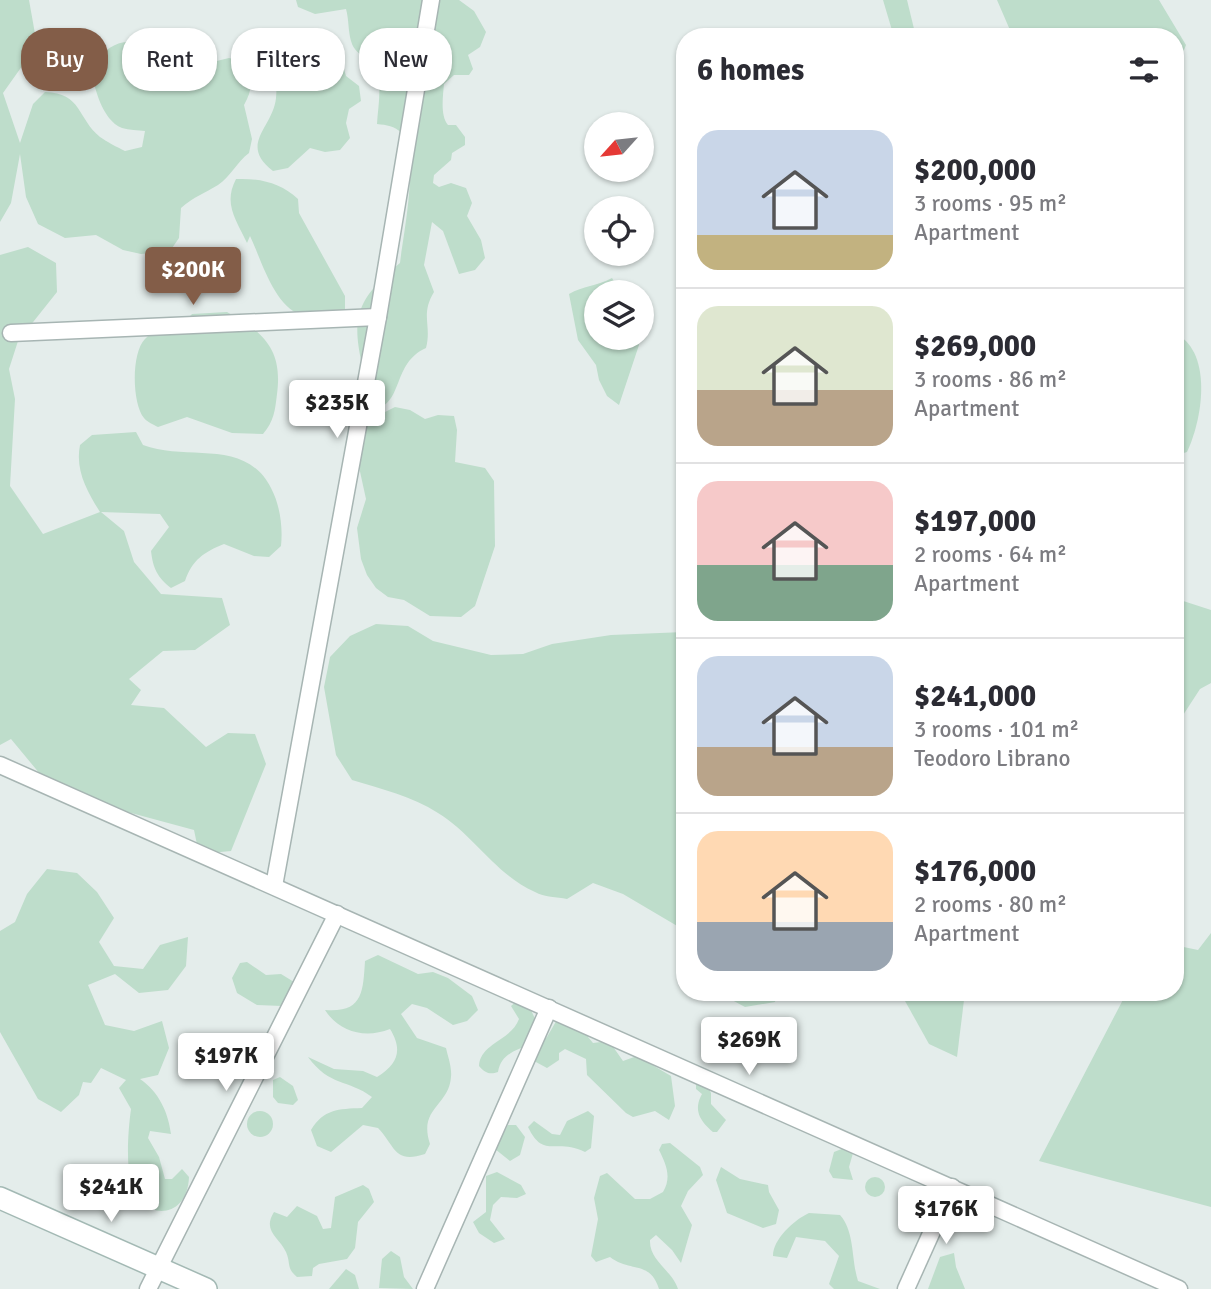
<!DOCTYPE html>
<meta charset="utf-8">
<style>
body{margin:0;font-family:Signika,sans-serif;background:#f7f7f7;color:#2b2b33;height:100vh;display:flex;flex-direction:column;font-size:26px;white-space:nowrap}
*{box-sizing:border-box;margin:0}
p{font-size:23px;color:#7c7c81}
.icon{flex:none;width:38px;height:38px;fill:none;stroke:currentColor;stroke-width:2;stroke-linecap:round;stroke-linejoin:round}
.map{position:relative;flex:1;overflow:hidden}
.side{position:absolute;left:676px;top:28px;width:508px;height:973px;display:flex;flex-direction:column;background:#fff;border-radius:28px;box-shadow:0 2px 5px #0004}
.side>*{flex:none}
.banner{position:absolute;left:21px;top:28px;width:550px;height:63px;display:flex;gap:14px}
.needle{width:46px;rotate:243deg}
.buttons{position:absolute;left:584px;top:112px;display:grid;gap:14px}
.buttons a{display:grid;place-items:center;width:70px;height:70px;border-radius:50%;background:#fff;box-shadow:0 2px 5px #0004;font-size:35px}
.price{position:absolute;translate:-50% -60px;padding:0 16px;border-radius:7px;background:#fff;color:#222;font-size:23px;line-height:46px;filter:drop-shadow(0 2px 4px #0008)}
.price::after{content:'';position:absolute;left:50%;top:42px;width:21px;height:16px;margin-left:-10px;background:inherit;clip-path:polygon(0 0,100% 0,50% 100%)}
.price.active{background:#835d48;color:#fff}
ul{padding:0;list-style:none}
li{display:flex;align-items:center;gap:21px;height:175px;padding:0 21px}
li+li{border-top:2px solid #e1e1e2}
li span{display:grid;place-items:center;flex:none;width:196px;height:140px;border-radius:21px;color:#555}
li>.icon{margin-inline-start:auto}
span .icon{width:84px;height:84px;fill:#fffc;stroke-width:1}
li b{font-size:30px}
h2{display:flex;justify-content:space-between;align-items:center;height:84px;padding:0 21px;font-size:30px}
.chip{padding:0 24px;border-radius:28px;background:#fff;box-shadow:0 2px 5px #0004;font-size:24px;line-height:63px}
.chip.active{background:#835d48;color:#fff}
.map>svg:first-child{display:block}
</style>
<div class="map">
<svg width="1211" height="1289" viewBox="0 0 1211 1289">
<rect width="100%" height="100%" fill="#e4edeb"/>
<g fill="#beddcb">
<path d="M 0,0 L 29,0 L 37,45 L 3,93 L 20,143 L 33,104 L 45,92 C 82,93 77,118 100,137 C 107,142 117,147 125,151 L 142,147 L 145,131 C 138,130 129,130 122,128 C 102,120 94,87 91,68 C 122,22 150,47 184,69 L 229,58 L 245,62 C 253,79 253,89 244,105 L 252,139 L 249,153 C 237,162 231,176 218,185 C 205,193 193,197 181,208 L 179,238 L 170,251 L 141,254 L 123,250 L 96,235 L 65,238 L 38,224 L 26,197 L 20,154 L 11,203 L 0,222 Z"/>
<path d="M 296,0 L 459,0 L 474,11 L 486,32 L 480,47 L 468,55 L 473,69 L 469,75 L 454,75 L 444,84 C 443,96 440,116 448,125 L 456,125 L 465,137 L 465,145 L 452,153 L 451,160 L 434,175 L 433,183 L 439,187 L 451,183 L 466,188 L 472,203 L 467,216 L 481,240 L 485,258 L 475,270 L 459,274 L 443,231 L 432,222 L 424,265 L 434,292 C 420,315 432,325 426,348 C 392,363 404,403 375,409 L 369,403 C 358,333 339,312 400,263 C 403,236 420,154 402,133 C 394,126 387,125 377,124 C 378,104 385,75 369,61 C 361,54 354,52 351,41 C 348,31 349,20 346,9 L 315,14 L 298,7 Z"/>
<path d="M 883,0 L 907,0 L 916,37 L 894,37 Z"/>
<path d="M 997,0 L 1159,0 L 1186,45 L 1174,75 L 1174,37 L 1013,37 Z"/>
<path d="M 286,29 L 302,32 L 341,59 L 346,76 L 359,86 L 361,101 L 349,109 L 346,123 L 350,138 L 340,150 L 325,152 L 310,148 L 288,168 L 273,171 C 238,144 273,128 276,98 C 278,77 273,57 273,36 Z"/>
<path d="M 236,179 C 260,178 281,183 298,199 L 299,213 L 345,296 L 345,309 C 331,313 315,319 301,315 C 274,306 261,259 250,236 L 247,243 C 236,219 223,204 236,179 Z"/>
<path d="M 28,247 L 56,263 L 57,292 L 18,341 L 9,369 L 15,399 L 10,486 L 43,534 L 100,512 C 87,491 75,470 80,445 L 92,435 L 136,432 L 143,445 C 187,462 245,437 271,488 C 280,505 283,527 281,546 L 269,557 L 254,556 L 224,544 C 204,552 192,560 185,581 L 171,588 C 157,577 153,568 151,551 L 169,527 L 160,514 L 101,512 L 124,531 L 134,562 L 161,594 L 222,598 L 230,625 L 195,650 L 163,651 L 129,679 L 141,690 L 131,705 L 164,708 L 206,747 L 228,733 L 255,734 L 266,764 L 231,851 L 199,854 L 194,830 L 109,807 L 45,780 L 11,739 L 0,745 L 0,255 Z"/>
<path d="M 612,278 L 620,292 L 597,292 L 597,338 L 638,338 L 639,345 L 619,405 L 607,396 L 599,380 L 596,365 L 578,340 L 569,294 C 583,286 597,286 612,278 Z"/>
<path d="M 227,312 C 263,332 283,349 277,394 C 275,411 274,421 263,434 L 232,433 L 187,417 L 158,427 C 154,425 147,422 144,418 C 132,403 131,353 145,339 C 159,324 177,331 192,314 Z"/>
<path d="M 1174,333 C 1211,349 1205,413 1187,452 L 1174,456 Z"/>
<path d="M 395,407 L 410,410 L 425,419 L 438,415 L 454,416 L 457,430 L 455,462 L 485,468 L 494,481 L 495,546 L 475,606 L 461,617 L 430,616 L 404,600 L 388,597 L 376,588 L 367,575 L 361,559 L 357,528 L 366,499 L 359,467 L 365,422 Z"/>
<path d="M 1174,598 L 1211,610 L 1211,683 L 1200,689 L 1174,729 Z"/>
<path d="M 376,624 L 408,626 L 433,641 L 491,655 L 523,654 L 552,644 L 611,635 L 684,632 L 684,930 L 623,894 L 593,883 L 567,899 C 557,897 544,897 535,892 C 496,875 474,835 438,813 C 412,796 381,789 352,780 L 336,755 L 324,687 L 330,657 L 350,636 Z"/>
<path d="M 47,869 L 77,873 L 97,892 L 114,918 L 99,942 L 114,966 L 143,969 L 160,945 L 188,937 L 186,966 L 168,990 L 139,993 L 115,974 L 88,985 L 105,1025 L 134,1031 L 162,1021 L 169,1048 L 158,1075 L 140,1079 C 159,1092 168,1112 171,1134 L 150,1131 L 148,1138 L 159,1157 L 165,1179 L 172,1179 L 182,1169 L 189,1177 C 187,1224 138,1218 131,1184 C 126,1162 128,1131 131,1109 L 119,1088 L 126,1080 L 101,1068 L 91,1083 L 83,1082 L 79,1095 L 61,1112 L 38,1099 L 0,1032 L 0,931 L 15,922 L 27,894 Z"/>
<path d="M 1211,933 L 1211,1207 L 1039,1161 L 1127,992 L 1174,992 L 1174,945 L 1198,950 Z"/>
<path d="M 378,955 L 418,974 L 433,972 L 448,978 L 472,996 L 478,1010 L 467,1021 L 453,1025 L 427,1008 L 412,1004 L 401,1014 L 417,1038 L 446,1048 C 448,1057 452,1067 451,1077 C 449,1106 418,1108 430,1144 L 425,1154 C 394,1164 396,1147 378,1128 L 363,1125 L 331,1152 L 317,1146 L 311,1130 C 324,1109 338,1109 362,1108 L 372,1097 C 348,1079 330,1087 308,1057 L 334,1069 L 363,1071 L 377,1077 C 398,1064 403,1050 390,1029 C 365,1039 339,1032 325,1010 C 363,1013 363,992 365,961 Z"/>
<path d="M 247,962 L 266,975 L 281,974 L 294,982 L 282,1006 L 257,1005 L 237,993 L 232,978 L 240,963 Z"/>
<path d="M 717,992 L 777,992 L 775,1002 L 745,1007 Z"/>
<path d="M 900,992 L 965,992 L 957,1057 L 929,1044 Z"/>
<path d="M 517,1001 L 530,1008 L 537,1023 L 530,1044 C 515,1051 501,1054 498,1072 C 490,1075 485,1073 479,1066 C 480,1043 511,1041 519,1019 L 511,1006 Z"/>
<path d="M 558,1018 L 587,1029 L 588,1037 L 593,1043 L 609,1041 L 623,1061 L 637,1056 L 671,1076 L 675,1106 L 669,1120 L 655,1111 L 633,1117 L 626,1113 L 587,1075 L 586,1059 L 565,1049 L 559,1053 L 559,1060 L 547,1068 L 534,1061 L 534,1048 L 547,1037 Z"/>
<path d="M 280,1077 L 293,1086 L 298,1100 L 293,1105 L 278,1103 L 273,1097 L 273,1080 Z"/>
<path d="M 696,1081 L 706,1083 L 711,1093 L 711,1104 L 726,1120 L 717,1132 L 713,1132 C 700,1121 693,1110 702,1094 L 696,1089 Z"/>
<path d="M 588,1111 L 594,1116 L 591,1148 L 585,1152 C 555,1137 544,1160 528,1127 L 534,1121 L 552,1134 L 560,1135 L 567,1121 Z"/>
<circle cx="260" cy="1124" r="13"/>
<path d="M 508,1125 L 516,1125 L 525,1137 L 520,1155 L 510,1161 L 495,1149 Z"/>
<path d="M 670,1143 L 700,1167 L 703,1175 L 688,1191 L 681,1206 L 692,1225 L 681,1263 L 672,1250 L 656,1235 L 650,1240 C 649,1261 672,1270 678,1289 L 659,1289 C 650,1260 631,1273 610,1257 L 596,1262 L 591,1256 L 598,1219 L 594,1198 L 600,1176 L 607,1173 L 635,1199 L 650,1199 L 663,1192 C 672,1177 666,1164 659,1150 L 662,1144 Z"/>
<path d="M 844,1148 L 853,1153 L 849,1167 L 853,1180 L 833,1178 L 829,1171 L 834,1152 Z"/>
<path d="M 721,1167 L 740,1179 L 768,1185 L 769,1192 L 779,1210 L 776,1224 L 763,1228 L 727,1213 L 716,1180 Z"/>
<path d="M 497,1172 L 521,1185 L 526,1194 L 517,1198 L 501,1197 L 493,1205 L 490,1220 L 505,1239 L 494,1243 L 479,1233 L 473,1222 L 486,1212 L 486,1176 Z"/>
<circle cx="875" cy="1187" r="10"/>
<path d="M 363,1185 L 369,1189 L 374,1202 L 358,1222 L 355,1248 L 347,1259 L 319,1264 L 313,1268 L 312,1276 L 297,1277 C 286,1268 291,1263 286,1252 C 279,1237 262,1231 274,1212 L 287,1217 L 297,1206 L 317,1216 L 323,1229 L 331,1228 L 335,1197 Z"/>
<path d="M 809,1213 L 840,1215 C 855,1232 851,1259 858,1281 L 880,1289 L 834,1289 L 829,1284 L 839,1256 L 825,1241 L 796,1237 L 787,1258 L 773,1256 C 773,1239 794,1220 809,1213 Z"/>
<path d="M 391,1251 L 400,1257 L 404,1277 L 413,1289 L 379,1288 L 382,1259 Z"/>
<path d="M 954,1253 L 956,1267 L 965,1289 L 928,1289 L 940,1257 Z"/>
<path d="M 346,1269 L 355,1275 L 359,1289 L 329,1289 Z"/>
</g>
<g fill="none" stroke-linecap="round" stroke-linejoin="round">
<defs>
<g id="minor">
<path d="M 11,333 L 378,317"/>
<path d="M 0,765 L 1179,1289"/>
<path d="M 274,886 L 378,317 L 431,0"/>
<path d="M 148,1289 L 337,914"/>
<path d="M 425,1289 L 549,1008"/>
<path d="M 906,1289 L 952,1187"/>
</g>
<path id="secondary" d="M 0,1198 L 206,1289"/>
</defs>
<use href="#minor" stroke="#a7b5b3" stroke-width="19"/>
<use href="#secondary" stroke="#a3b9b4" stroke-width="24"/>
<use href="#minor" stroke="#fff" stroke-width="16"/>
<use href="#secondary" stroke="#fff" stroke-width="21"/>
</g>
</svg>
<div class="buttons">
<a><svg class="needle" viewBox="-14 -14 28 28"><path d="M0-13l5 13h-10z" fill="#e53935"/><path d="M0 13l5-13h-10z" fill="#7c7c81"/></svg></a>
<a><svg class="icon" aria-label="locate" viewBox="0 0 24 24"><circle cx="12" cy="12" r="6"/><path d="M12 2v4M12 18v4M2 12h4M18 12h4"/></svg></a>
<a><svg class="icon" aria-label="layers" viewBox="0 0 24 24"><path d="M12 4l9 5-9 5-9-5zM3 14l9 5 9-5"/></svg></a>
</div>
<b class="price active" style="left:193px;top:307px">$200K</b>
<b class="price" style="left:337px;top:440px">$235K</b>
<b class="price" style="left:749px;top:1077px">$269K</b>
<b class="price" style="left:226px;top:1093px">$197K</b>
<b class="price" style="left:111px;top:1224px">$241K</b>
<b class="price" style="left:946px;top:1246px">$176K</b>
<div class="banner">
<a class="chip active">Buy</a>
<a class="chip">Rent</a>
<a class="chip">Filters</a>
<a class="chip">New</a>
</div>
<section class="side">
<h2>6 homes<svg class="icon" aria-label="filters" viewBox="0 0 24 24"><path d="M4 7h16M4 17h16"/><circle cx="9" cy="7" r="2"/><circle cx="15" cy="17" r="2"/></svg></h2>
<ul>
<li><span style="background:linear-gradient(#c9d6e8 75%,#c2b280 0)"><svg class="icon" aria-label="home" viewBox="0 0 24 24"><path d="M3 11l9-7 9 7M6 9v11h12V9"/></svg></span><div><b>$200,000</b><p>3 rooms · 95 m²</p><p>Apartment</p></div></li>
<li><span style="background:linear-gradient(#dfe7d0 60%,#b9a48a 0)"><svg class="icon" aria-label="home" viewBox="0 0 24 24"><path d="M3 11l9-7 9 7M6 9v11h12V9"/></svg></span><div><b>$269,000</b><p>3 rooms · 86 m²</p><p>Apartment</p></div></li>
<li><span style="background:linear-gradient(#f6c9c9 60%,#7fa58c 0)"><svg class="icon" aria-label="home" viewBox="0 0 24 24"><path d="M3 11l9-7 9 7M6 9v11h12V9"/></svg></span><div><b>$197,000</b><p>2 rooms · 64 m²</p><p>Apartment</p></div></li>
<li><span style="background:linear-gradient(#c9d6e8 65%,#b9a48a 0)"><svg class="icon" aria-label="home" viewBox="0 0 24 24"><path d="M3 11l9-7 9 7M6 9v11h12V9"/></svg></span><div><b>$241,000</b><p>3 rooms · 101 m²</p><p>Teodoro Librano</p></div></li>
<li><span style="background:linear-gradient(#ffd9b3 65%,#9aa5b1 0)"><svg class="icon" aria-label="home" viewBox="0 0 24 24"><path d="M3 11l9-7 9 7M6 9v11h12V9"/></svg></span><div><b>$176,000</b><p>2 rooms · 80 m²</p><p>Apartment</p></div></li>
</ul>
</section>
</div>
